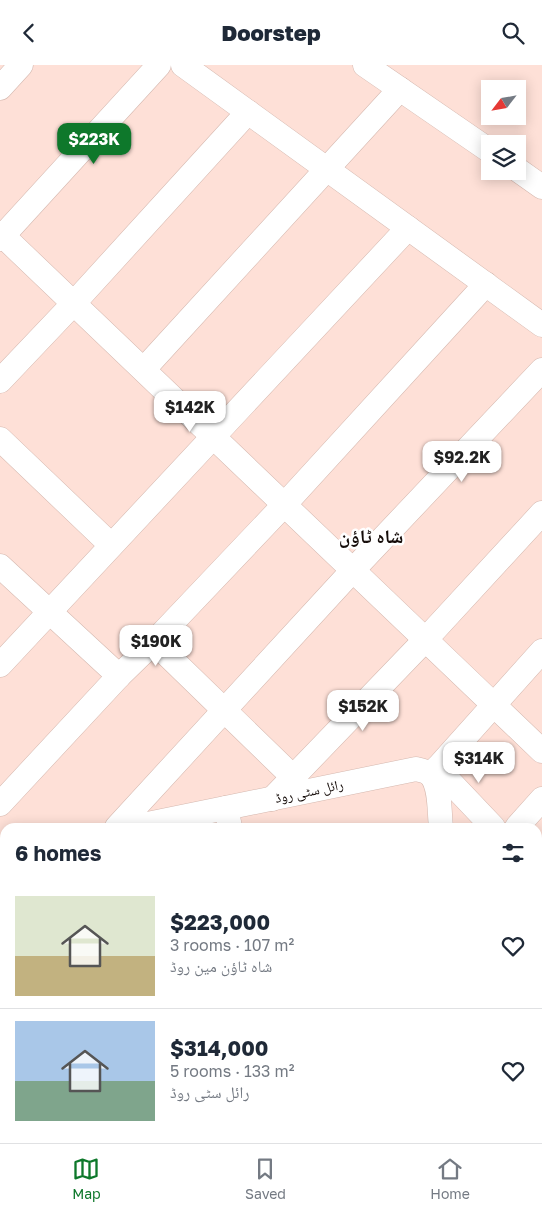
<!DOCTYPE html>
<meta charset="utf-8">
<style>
body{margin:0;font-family:"Golos Text","Noto Naskh Arabic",sans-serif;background:#f2f2f3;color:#1f2937;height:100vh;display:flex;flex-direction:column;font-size:19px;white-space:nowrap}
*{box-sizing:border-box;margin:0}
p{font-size:16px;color:#747a83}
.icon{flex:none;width:28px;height:28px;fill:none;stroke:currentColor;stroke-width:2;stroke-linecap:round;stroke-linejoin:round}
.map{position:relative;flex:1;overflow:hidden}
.side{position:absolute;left:0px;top:758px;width:542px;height:321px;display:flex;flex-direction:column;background:#fff;border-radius:15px 15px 0 0;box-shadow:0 2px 12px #0003}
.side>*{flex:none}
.needle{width:32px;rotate:239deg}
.controls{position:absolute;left:481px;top:15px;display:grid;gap:10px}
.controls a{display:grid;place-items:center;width:45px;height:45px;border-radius:0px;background:#fff;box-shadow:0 2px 12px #0003;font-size:25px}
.price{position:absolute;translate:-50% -42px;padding:0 11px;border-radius:10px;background:#fff;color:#222;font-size:16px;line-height:32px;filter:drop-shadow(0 1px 2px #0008)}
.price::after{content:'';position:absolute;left:50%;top:30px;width:15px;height:11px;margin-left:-8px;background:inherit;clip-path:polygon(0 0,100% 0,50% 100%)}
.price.active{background:#0e782b;color:#fff}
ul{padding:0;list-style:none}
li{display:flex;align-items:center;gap:15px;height:125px;padding:0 15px}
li+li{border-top:1px solid #e0e1e3}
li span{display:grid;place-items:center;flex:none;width:140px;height:100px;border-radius:0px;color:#555}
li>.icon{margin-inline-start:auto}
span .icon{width:60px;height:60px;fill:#fffc;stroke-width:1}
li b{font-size:21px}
h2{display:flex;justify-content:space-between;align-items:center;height:60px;padding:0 15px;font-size:21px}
header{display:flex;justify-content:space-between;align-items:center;height:65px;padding:0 15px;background:#fff;font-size:22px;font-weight:800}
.tab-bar{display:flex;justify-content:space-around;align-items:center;height:70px;border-top:1px solid #e0e1e3;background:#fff;font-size:14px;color:#747a83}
.tab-bar a{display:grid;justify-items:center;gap:2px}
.tab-bar .active{color:#0e782b}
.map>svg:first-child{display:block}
</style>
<header><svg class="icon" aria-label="back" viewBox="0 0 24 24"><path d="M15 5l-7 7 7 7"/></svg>Doorstep<svg class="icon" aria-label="search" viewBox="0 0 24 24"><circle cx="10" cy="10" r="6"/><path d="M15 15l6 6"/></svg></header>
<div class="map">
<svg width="542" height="1078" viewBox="0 0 542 1078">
<rect width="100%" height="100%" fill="#fee0d7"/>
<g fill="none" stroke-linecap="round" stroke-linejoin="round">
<defs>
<g id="minor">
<path d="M 183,0 L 542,260"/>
<path d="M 365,0 L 490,86"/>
<path d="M 0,23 L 21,0"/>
<path d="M 518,105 L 542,122"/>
<path d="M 0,168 L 542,686"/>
<path d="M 0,174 L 159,0"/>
<path d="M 144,304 L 400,24"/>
<path d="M 0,316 L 74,238 L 248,47"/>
<path d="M 0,374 L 111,480"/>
<path d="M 0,501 L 119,611"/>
<path d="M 154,577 L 293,712"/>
<path d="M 0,600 L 408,163"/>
<path d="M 437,703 L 493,762"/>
<path d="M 431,710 L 542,586"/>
<path d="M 272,734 L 426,574 L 542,448"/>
<path d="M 0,739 L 119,611 L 154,577 L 285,439 L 486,219"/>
<path d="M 226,743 L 230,762"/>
<path d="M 117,762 L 353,505 L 542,305"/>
<path d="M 133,762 L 416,704 C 421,705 427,706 431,710 C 441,723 439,747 441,762"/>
<path d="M 517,762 L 542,734"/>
<path d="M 0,795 L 5,794"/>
<path d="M 538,879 L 542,875"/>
<path d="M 538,942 L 542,943"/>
<path d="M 538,1033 L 542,1034"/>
<path d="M 264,1074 L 264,1078"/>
<path d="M 358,1074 L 358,1078"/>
<path d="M 451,1074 L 452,1078"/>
<path d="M 474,1074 L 475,1078"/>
<path d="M 5,1078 L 5,1074"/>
<path d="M 56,1078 L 56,1074"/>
<path d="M 150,1078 L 150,1074"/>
</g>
</defs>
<use href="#minor" stroke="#d5b8af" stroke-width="25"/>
<use href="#minor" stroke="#fff" stroke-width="24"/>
</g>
<g text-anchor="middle" stroke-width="5" stroke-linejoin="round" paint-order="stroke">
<g font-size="14" fill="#150c09" stroke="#fff">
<text transform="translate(309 726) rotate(-12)" y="5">رائل سٹی روڈ</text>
</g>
<g font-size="19" font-weight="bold" fill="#150c09" stroke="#fff">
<text x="371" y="478">شاہ ٹاؤن</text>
</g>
</g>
</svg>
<div class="controls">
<a><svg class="needle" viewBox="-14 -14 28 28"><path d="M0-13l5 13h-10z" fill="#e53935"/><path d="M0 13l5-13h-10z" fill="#747a83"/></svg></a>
<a><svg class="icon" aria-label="layers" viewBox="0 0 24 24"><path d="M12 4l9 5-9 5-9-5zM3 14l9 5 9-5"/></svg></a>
</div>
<b class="price active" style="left:94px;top:100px">$223K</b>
<b class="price" style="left:190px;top:368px">$142K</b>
<b class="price" style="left:462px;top:418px">$92.2K</b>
<b class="price" style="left:156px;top:602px">$190K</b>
<b class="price" style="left:363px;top:667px">$152K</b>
<b class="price" style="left:479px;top:719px">$314K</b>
<section class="side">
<h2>6 homes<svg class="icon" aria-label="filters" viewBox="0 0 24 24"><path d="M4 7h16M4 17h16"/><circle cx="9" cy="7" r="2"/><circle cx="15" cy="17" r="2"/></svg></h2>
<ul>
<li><span style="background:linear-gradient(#dfe7d0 60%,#c2b280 0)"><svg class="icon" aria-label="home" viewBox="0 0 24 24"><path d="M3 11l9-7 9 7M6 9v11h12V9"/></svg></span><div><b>$223,000</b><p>3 rooms · 107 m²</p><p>شاہ ٹاؤن مین روڈ</p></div><svg class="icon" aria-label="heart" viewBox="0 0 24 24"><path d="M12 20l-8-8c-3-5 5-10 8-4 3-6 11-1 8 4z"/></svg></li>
<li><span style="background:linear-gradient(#a9c7e8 60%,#7fa58c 0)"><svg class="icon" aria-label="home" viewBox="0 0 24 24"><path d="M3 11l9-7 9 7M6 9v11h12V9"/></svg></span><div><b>$314,000</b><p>5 rooms · 133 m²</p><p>رائل سٹی روڈ</p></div><svg class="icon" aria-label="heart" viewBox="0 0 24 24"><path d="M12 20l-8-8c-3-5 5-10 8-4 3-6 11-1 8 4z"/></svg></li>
</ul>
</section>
</div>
<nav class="tab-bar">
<a class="active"><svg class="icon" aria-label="map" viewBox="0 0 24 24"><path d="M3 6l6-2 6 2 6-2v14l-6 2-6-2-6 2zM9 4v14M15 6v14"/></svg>Map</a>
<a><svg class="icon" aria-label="saved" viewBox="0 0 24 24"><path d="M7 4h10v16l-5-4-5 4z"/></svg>Saved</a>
<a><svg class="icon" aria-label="home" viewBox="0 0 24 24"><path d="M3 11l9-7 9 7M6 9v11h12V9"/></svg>Home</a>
</nav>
